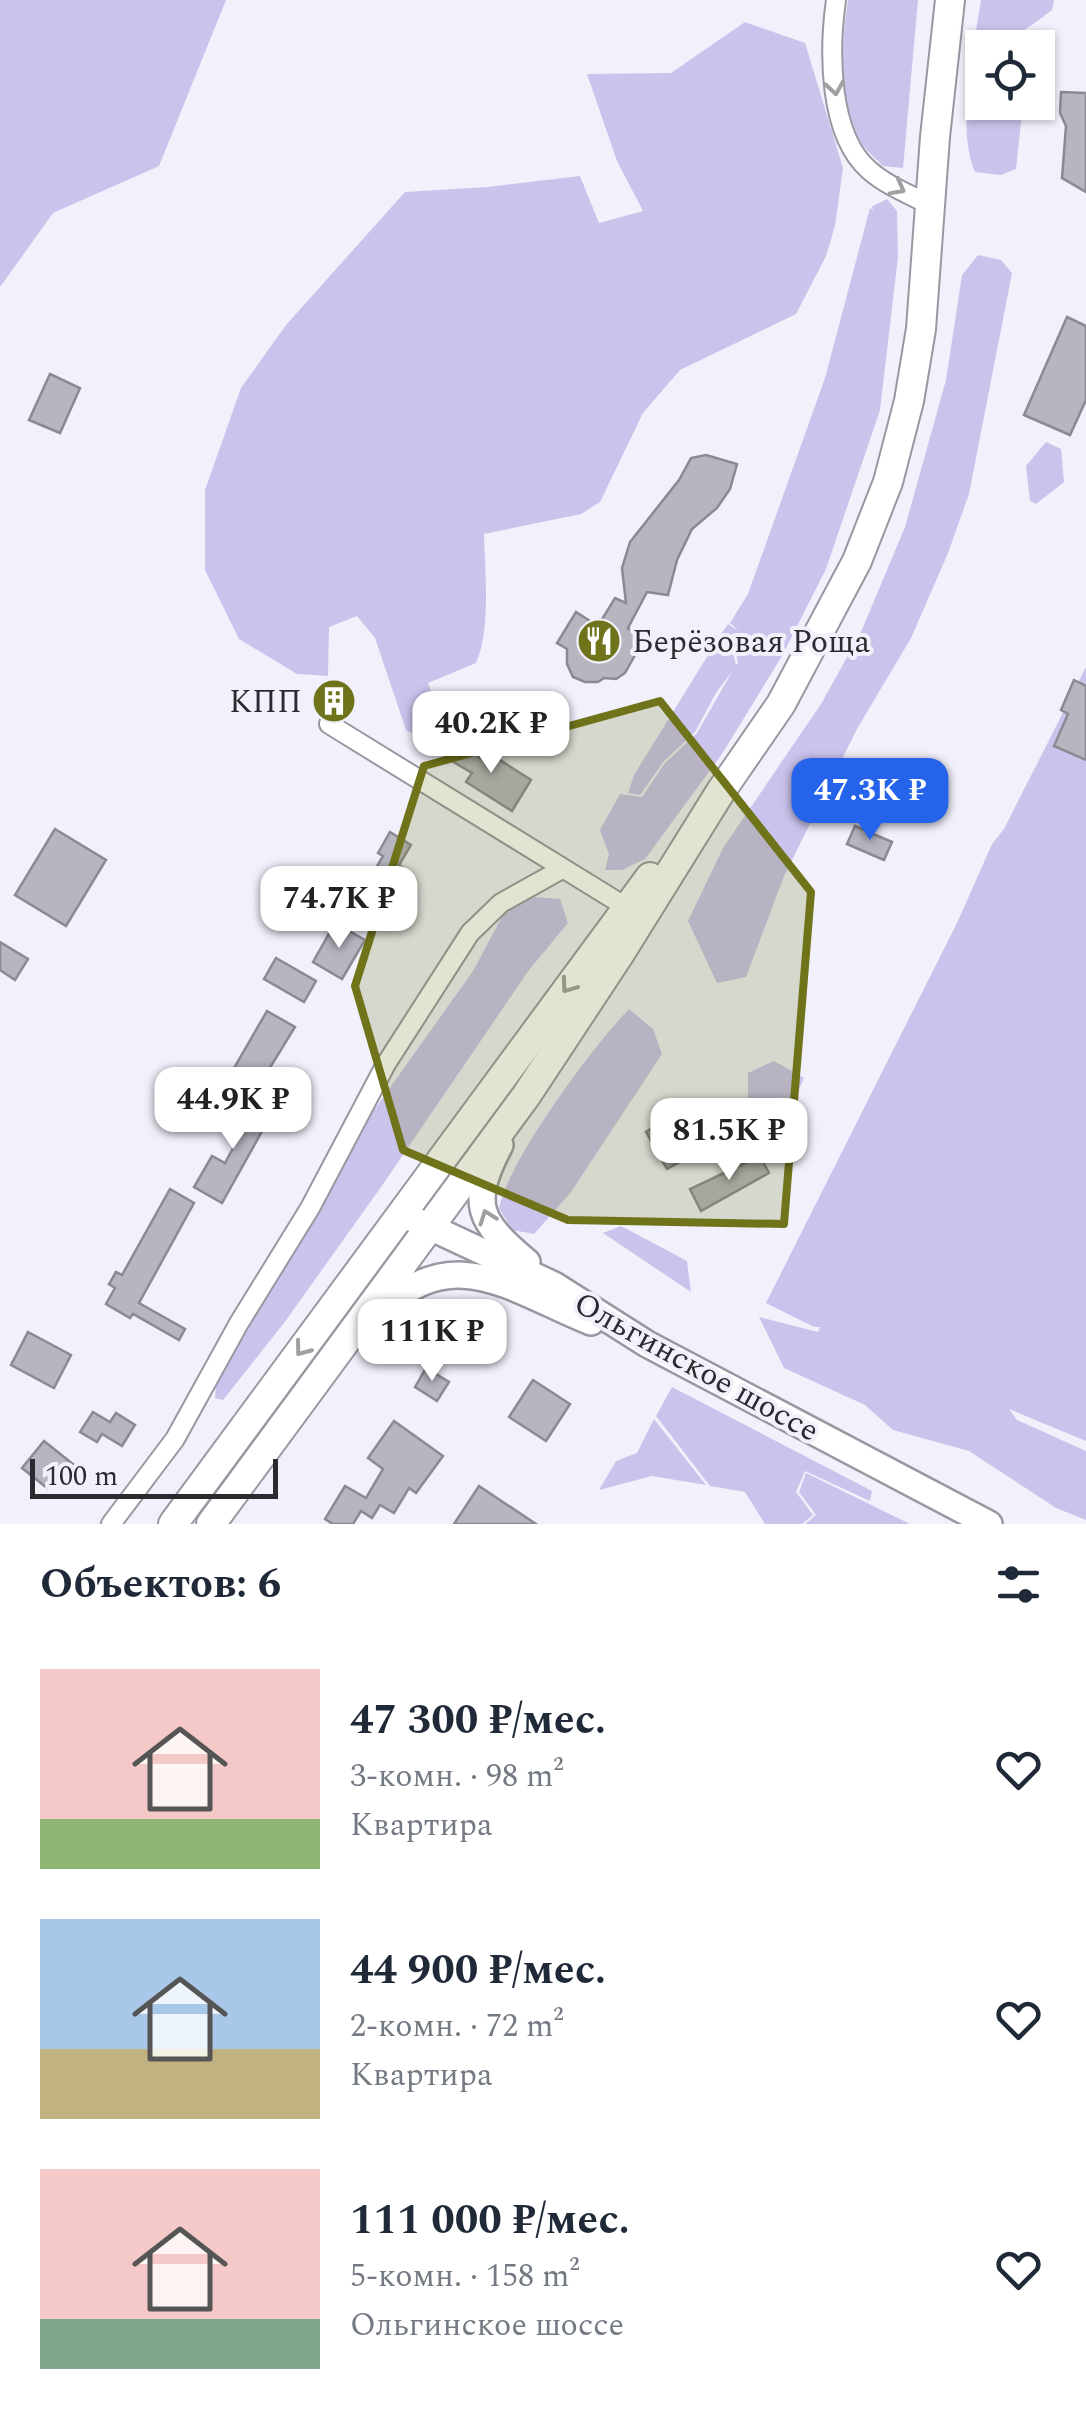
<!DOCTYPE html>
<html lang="ru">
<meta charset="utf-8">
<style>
body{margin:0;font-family:Spectral,serif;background:#f6f6f7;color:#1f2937;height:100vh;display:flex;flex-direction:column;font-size:38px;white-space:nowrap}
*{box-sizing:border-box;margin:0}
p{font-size:32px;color:#747a83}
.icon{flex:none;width:55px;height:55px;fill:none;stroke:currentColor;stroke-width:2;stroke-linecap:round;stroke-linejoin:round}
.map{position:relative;height:1524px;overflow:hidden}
.sheet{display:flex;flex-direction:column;background:#fff;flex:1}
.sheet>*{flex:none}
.fabs{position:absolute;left:965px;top:30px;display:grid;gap:20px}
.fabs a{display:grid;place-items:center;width:90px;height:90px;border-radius:0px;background:#fff;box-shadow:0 2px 8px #0004;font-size:50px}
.scale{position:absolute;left:30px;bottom:25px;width:248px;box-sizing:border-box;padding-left:10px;border:5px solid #2b2a2e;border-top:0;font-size:28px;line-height:35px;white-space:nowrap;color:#2b2a2e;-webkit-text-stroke:8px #f1f0fb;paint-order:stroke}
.price{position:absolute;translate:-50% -85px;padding:0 22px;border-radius:20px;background:#fff;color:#222;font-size:32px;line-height:65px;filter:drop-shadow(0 2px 5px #0008)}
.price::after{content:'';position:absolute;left:50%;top:60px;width:30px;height:22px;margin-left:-15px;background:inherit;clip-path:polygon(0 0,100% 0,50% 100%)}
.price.selected{background:#2563eb;color:#fff}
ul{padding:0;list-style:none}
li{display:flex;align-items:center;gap:30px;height:250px;padding:0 40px}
li span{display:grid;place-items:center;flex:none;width:280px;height:200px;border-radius:0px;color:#555}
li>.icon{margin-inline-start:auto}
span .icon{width:120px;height:120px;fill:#fffc;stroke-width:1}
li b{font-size:42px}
h2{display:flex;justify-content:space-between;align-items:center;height:120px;padding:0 40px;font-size:42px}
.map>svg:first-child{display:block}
</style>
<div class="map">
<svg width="1086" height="1524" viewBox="0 0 1086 1524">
<rect width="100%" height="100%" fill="#f1f0fb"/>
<g fill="#cac4ed">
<path d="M 0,0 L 226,0 L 159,166 L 53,213 L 0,287 Z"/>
<path d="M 848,0 L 918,0 L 903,168 L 883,166 C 876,159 866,151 861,142 C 839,101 841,45 848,0 Z"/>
<path d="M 981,0 L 1054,0 L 1052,10 C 1029,28 1003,46 973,48 Z"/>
<path d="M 745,22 L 805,43 L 843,168 L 835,226 L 826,256 L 796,314 L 680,370 L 643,413 L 600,502 L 581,514 L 484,534 C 485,572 491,629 476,663 L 428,683 L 443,723 L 421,738 L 406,730 L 375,638 L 357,616 L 329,627 L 328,676 L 297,674 L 239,639 L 205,570 L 205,490 L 241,388 L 286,325 L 405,192 L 488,187 L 580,176 L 599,223 L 643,211 L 617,161 L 587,74 L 671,73 Z"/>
<path d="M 982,81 L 982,102 L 1023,103 L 1016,169 L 1001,175 L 975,172 C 965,149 960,97 982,81 Z"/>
<path d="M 887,199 L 897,211 L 898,257 L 880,410 L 826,569 L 782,656 L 722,754 L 645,859 L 622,870 L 605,870 L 609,854 L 600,830 L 620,794 L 642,797 L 665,763 L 697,733 L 733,670 L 716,693 L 695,732 L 664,761 L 640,795 L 628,793 L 634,775 L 718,639 L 732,648 L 736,665 L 738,663 L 734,645 L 719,637 L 728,624 L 739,631 L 730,623 L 748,594 L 825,378 L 870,208 L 875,211 L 871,207 Z"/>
<path d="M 978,255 L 1001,260 L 1012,273 L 969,494 L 948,553 L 911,638 L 857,729 L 784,876 L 746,977 L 717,983 L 688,921 L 723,848 L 821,704 L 861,632 L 905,527 L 946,380 L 962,275 Z"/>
<path d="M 1046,442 L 1061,449 L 1064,482 L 1036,504 L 1030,501 L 1026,466 Z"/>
<path d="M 1086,667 L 1086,1441 L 1009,1409 L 1017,1420 L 1086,1451 L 1086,1520 L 1056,1508 L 969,1451 L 893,1430 L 865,1405 L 784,1368 L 759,1317 L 818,1332 L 820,1327 L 814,1327 L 766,1303 L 958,921 L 992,844 L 1004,829 Z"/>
<path d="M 535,897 L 560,899 L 568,923 L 529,970 L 381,1187 L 284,1323 L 223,1400 L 215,1398 L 216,1385 L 236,1336 L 362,1127 L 473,971 L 504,913 Z"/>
<path d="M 629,1009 L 653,1029 L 662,1054 L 571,1192 L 534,1234 L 512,1230 L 499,1208 C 509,1159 593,1046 629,1009 Z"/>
<path d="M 774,1061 L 804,1078 L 790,1110 L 748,1109 L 748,1073 Z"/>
<path d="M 621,1226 L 687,1261 L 691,1292 L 603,1233 Z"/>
<path d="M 672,1387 L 872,1491 L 870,1501 L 805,1471 L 796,1492 L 813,1515 L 802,1524 L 765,1524 L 745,1492 L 710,1486 L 656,1416 Z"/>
<path d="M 654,1419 L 706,1485 L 652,1476 L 599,1490 L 616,1461 L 637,1453 Z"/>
<path d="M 806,1473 L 910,1524 L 805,1524 L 816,1515 L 799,1492 Z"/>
</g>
<g fill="#b7b5c0" stroke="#8b8a93" stroke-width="2.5">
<path d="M 1061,92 L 1086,93 L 1086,192 L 1062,178 L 1066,126 L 1060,113 Z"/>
<path d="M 1067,317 L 1086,326 L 1086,400 L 1070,435 L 1024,415 Z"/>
<path d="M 50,374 L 80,388 L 60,433 L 29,420 Z"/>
<path d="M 706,455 L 737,464 L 730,489 L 717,508 L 692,529 L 677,560 L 668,595 L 647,592 L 628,628 L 640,638 L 639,648 L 625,673 L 616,679 L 604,678 L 598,682 L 585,682 L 573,677 L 567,664 L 567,649 L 557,643 L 576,612 L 598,626 L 615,598 L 626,603 L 622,568 L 630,542 L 679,480 L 691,458 Z"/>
<path d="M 1074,680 L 1086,686 L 1086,760 L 1054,746 L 1068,714 L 1061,710 Z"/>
<path d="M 454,742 L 481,758 L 486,751 L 531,780 L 512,811 L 466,782 L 472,773 L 445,757 Z"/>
<path d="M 890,778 L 917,790 L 909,810 L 881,797 Z"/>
<path d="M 855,826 L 892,842 L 884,860 L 847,844 Z"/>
<path d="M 55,829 L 106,860 L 66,926 L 15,895 Z"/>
<path d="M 390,832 L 411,845 L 399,865 L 405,869 L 394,887 L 372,875 L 383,856 L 378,853 Z"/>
<path d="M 335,923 L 365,940 L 342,979 L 313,962 Z"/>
<path d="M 0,942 L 28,959 L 15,980 L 0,970 Z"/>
<path d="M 276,958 L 316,981 L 304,1002 L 264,979 Z"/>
<path d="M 267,1011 L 295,1027 L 252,1097 L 226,1082 Z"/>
<path d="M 240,1100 L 270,1117 L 222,1203 L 194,1187 L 212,1156 L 225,1163 L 240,1135 L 225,1127 Z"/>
<path d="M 662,1122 L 683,1160 L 667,1169 L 646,1132 Z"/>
<path d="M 760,1156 L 769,1173 L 701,1211 L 690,1189 Z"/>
<path d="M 170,1189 L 194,1203 L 139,1303 L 185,1329 L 179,1340 L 133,1314 L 130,1318 L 106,1304 L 115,1288 L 109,1284 L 116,1272 L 122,1275 Z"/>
<path d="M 28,1332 L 71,1355 L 54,1388 L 11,1365 Z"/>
<path d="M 426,1368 L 449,1382 L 437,1401 L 415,1387 Z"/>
<path d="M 533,1380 L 570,1404 L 546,1441 L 509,1417 Z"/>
<path d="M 93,1412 L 110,1422 L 116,1413 L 135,1425 L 122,1446 L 102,1434 L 97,1442 L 80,1432 Z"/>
<path d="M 394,1421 L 443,1456 L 416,1493 L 409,1488 L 394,1513 L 380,1505 L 372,1518 L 361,1511 L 353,1524 L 333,1524 L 325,1519 L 345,1486 L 366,1498 L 383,1469 L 368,1458 Z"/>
<path d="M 44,1441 L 74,1465 L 66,1474 L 61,1471 L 47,1488 L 22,1468 Z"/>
<path d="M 479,1486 L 536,1524 L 454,1524 Z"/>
</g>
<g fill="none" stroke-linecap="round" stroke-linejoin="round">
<defs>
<g id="minor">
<path d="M 836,0 C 829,50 828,134 869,170 C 887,186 909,194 930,205"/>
<path d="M 329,724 L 626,907"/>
<path d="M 111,1524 L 175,1439 L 239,1323 L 310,1208 L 386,1064 L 470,933 L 501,903 L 562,869"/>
</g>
<g id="secondary">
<path d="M 500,1145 C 469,1204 478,1221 527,1262"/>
<path d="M 402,1214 L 554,1285 L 647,1344 L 989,1524"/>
<path d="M 374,1316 C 453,1239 507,1288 591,1322"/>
</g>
<g id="primary">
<path d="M 173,1524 L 650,877"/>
<path d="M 211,1524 L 526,1096 L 619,955 L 721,791 L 781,704 L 857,561 L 888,482 L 909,401 L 921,329 L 935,137 L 950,0"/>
</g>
</defs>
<use href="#minor" stroke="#9998a2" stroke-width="22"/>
<use href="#secondary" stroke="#9998a2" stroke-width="30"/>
<use href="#primary" stroke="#9998a2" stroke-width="32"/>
<use href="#minor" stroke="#fff" stroke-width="18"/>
<use href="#secondary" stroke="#fff" stroke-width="25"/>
<use href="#primary" stroke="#fff" stroke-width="28"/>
</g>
<defs><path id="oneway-chevron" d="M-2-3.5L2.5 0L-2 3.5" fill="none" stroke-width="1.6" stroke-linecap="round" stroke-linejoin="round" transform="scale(2.5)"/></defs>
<g stroke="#a09fa1">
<use href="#oneway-chevron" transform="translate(835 88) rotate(81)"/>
<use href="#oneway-chevron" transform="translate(898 188) rotate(28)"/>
<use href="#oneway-chevron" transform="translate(568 986) rotate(126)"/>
<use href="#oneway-chevron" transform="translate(487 1217) rotate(-110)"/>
<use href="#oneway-chevron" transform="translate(302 1349) rotate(127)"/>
</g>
<path fill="#6f731a" fill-opacity="0.2" stroke="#6f731a" stroke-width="8" stroke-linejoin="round" d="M 660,701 L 811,892 L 784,1224 L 568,1220 L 403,1150 L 355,986 L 424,766 Z"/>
<defs>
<symbol id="restaurant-disc" viewBox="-11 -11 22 22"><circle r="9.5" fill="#6f731a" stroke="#f1f0fb"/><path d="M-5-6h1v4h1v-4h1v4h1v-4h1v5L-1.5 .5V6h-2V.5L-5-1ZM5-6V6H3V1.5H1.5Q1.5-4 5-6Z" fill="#fff"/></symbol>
<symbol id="building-disc" viewBox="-11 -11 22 22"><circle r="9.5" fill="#6f731a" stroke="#f1f0fb"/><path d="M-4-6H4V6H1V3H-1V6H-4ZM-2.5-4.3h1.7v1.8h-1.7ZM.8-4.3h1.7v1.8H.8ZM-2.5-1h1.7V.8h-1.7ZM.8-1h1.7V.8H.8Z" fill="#fff"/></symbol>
</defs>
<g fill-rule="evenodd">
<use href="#restaurant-disc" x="574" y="616" width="50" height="50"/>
<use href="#building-disc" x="309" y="676" width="50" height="50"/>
</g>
<g text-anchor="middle" stroke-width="8" stroke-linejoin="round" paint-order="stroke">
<g font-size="32" fill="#2b2a2e" stroke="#f1f0fb" text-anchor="start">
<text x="632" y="652">Берёзовая Роща</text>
<text x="302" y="712" text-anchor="end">КПП</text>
</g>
<g font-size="32" fill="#2b2a2e" stroke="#f1f0fb">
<text transform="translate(697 1366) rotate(29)" y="11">Ольгинское шоссе</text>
</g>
</g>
</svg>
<div class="fabs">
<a><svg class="icon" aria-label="locate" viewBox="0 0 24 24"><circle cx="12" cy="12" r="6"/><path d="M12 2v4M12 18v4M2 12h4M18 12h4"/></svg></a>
</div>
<div class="scale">100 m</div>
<b class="price" style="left:491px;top:776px">40.2K ₽</b>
<b class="price selected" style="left:870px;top:843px">47.3K ₽</b>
<b class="price" style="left:339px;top:951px">74.7K ₽</b>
<b class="price" style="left:233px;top:1152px">44.9K ₽</b>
<b class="price" style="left:729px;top:1183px">81.5K ₽</b>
<b class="price" style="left:432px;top:1384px">111K ₽</b>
</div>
<section class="sheet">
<h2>Объектов: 6<svg class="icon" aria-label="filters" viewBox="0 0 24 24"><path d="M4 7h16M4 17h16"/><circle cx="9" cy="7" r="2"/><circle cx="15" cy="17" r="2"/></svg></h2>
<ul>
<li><span style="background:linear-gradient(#f6c9c9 75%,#8fb573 0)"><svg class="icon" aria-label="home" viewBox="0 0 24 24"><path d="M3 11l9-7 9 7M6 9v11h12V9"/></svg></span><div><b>47 300 ₽/мес.</b><p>3-комн. · 98 m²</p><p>Квартира</p></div><svg class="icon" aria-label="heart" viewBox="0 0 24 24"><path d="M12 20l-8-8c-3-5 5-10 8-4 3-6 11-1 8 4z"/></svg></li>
<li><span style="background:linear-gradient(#a9c7e8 65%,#c2b280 0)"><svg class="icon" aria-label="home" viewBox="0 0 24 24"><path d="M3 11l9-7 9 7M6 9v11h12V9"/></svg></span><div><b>44 900 ₽/мес.</b><p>2-комн. · 72 m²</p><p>Квартира</p></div><svg class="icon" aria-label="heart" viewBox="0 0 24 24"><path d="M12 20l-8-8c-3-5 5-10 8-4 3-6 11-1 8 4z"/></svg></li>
<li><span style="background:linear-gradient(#f6c9c9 75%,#7fa58c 0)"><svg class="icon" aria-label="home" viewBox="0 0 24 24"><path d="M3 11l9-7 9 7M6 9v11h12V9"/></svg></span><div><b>111 000 ₽/мес.</b><p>5-комн. · 158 m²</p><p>Ольгинское шоссе</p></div><svg class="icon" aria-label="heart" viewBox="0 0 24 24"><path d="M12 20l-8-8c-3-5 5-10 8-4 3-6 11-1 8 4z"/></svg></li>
</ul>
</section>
